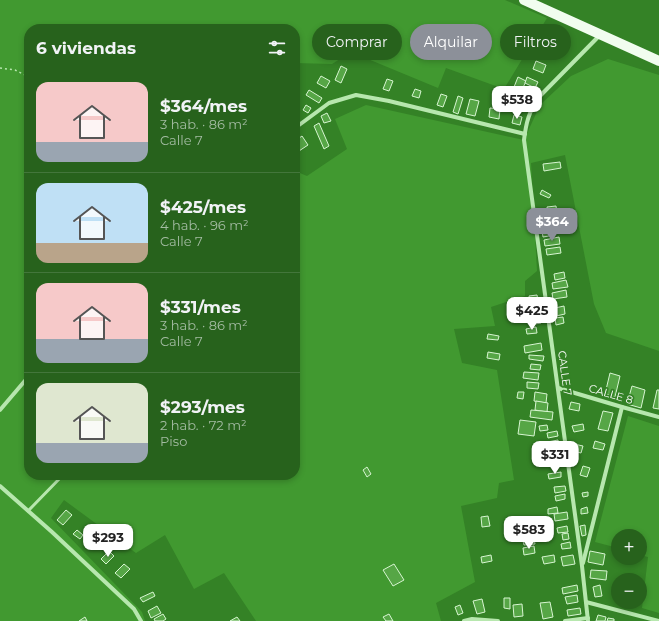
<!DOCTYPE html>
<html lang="es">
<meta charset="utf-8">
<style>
body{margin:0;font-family:Montserrat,sans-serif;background:#2f6825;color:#f1f3f6;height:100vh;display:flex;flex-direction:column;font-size:15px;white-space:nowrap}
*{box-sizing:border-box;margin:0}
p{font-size:13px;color:#a4bca3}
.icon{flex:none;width:22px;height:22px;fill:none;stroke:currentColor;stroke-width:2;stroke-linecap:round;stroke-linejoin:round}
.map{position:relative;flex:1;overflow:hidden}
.side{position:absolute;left:24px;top:24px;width:276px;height:456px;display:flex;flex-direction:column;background:#27621c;border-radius:16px;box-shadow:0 2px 6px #0003}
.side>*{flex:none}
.guide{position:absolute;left:312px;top:24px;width:287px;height:36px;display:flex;gap:8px}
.controls{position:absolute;left:611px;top:529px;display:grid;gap:8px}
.controls a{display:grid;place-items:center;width:36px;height:36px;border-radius:50%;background:#27621c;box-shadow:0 2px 6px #0003;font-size:20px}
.price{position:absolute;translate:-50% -34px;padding:0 9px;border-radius:8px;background:#fff;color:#222;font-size:13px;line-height:26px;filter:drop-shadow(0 1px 2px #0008)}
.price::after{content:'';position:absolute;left:50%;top:24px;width:12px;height:9px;margin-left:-6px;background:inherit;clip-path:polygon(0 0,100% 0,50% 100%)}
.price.on{background:#8c9099;color:#fff}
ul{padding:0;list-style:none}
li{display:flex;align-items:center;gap:12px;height:100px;padding:0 12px}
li+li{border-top:1px solid #43763b}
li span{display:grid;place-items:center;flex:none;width:112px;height:80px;border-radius:12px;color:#555}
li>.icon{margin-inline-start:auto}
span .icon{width:48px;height:48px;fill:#fffc;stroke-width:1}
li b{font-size:17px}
h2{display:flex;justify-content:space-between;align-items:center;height:48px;padding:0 12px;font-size:17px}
.chip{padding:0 14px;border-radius:18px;background:#27621c;box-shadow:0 2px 6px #0003;font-size:14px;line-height:36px}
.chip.on{background:#8c9099;color:#fff}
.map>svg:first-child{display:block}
</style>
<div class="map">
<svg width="659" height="621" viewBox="0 0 659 621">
<rect width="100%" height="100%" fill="#348226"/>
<g fill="#419930">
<path d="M 0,0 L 505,0 L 547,18 L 504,89 L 446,68 L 438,88 L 351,52 L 332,64 L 295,63 L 295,29 L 29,29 L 29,475 L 295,475 L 295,171 L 307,176 L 347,149 L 335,119 L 366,105 L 524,140 L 540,105 L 571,76 L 608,59 L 659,75 L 659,351 L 606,333 L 594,304 L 565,155 L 531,163 L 537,271 L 525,281 L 525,296 L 491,307 L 495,326 L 454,329 L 462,363 L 497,370 L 514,480 L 499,483 L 497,498 L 461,506 L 475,582 L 436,603 L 441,621 L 256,621 L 224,573 L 194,589 L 165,535 L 136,553 L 64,500 L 51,518 L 142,612 L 145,621 L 0,621 Z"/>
<path d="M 628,416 L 659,426 L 659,613 L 642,608 L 648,557 L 640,555 L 640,536 L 618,536 L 618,548 L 595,542 Z"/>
</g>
<g fill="#56a646" stroke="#d7f5d1">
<path d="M 536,61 L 546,65 L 543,73 L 533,69 Z"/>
<path d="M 341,66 L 347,69 L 341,83 L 335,80 Z"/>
<path d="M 321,76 L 330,81 L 326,88 L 317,83 Z"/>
<path d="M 518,77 L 526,81 L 522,90 L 514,87 Z"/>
<path d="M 527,77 L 538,82 L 535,88 L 525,83 Z"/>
<path d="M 387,79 L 393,81 L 389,91 L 383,89 Z"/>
<path d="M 415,89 L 421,91 L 419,98 L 412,96 Z"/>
<path d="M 309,90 L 322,98 L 319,103 L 306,95 Z"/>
<path d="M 441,94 L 447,96 L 443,107 L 437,105 Z"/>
<path d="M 458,96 L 463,98 L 458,114 L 453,112 Z"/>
<path d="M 470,99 L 479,101 L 475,116 L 466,114 Z"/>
<path d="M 511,100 L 526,104 L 525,108 L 509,104 Z"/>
<path d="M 306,105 L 311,108 L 308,113 L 303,110 Z"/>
<path d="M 490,108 L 500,109 L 499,119 L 489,117 Z"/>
<path d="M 327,113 L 331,121 L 324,123 L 321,116 Z"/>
<path d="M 514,115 L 522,117 L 520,125 L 512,123 Z"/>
<path d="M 319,123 L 329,146 L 324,149 L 314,126 Z"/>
<path d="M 302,136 L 308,145 L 299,151 L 295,145 L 295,141 Z"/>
<path d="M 560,162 L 561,168 L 544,171 L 543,164 Z"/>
<path d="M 542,190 L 551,195 L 549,198 L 540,194 Z"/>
<path d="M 556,206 L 557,214 L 548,215 L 547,207 Z"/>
<path d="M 554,229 L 555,235 L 543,237 L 542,231 Z"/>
<path d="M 559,237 L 560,244 L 545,246 L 544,240 Z"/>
<path d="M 560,247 L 561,253 L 547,255 L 546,249 Z"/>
<path d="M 564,272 L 565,278 L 555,280 L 554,274 Z"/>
<path d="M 566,280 L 568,287 L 553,289 L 552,283 Z"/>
<path d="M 566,290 L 567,297 L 553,299 L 552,293 Z"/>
<path d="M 537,295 L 538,301 L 530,302 L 529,296 Z"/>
<path d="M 538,304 L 539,311 L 530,312 L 529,306 Z"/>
<path d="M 564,306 L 565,314 L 556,316 L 555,308 Z"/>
<path d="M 540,317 L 541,323 L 535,324 L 534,318 Z"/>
<path d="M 563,317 L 564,323 L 556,325 L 555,318 Z"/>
<path d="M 536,327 L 537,333 L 527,334 L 526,329 Z"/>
<path d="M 488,334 L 499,336 L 498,340 L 487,339 Z"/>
<path d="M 541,343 L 542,350 L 525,353 L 524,346 Z"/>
<path d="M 488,352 L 500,354 L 499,360 L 487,358 Z"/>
<path d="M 529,355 L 544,356 L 543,361 L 529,359 Z"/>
<path d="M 531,364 L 541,365 L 540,370 L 530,369 Z"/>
<path d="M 524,372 L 539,373 L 538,380 L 523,378 Z"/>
<path d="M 610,373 L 620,376 L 615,397 L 605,394 Z"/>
<path d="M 527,382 L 539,383 L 538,389 L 527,388 Z"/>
<path d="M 632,386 L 645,390 L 641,408 L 627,404 Z"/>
<path d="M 657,390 L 659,390 L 659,409 L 653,408 Z"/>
<path d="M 518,392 L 524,392 L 523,399 L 517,398 Z"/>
<path d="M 535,392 L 547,394 L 546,403 L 534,401 Z"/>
<path d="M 536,401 L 548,403 L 547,412 L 535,410 Z"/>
<path d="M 571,402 L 580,404 L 579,411 L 569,409 Z"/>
<path d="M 531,410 L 553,412 L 552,420 L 530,417 Z"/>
<path d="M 603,411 L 613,413 L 608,431 L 598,429 Z"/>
<path d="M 520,420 L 536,422 L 534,436 L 518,434 Z"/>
<path d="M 583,424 L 584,430 L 574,432 L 572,426 Z"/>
<path d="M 547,425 L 548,430 L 540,431 L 539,426 Z"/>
<path d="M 557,431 L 558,436 L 548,438 L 547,433 Z"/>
<path d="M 558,440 L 559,449 L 543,452 L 542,443 Z"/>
<path d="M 595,441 L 605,444 L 603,450 L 593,448 Z"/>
<path d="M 574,444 L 583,446 L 581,453 L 573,451 Z"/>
<path d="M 583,466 L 590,468 L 587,477 L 580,475 Z"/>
<path d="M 367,467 L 371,474 L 367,477 L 363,470 Z"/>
<path d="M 561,472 L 561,477 L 549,479 L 548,474 Z"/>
<path d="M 565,486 L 566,491 L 555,493 L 554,487 Z"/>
<path d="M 588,492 L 588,496 L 583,497 L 582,493 Z"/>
<path d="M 565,494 L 565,499 L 556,501 L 555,496 Z"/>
<path d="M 557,507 L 558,513 L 548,514 L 548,509 Z"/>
<path d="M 587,507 L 588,513 L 581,514 L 581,509 Z"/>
<path d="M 66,510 L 72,515 L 63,525 L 57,520 Z"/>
<path d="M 567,512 L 568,519 L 555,521 L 554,514 Z"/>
<path d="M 488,516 L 490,526 L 482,527 L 481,517 Z"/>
<path d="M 585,525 L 586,535 L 582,536 L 580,526 Z"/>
<path d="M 567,526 L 568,532 L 558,533 L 557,528 Z"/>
<path d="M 77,530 L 83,535 L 80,539 L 73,534 Z"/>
<path d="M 568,533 L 569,539 L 563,540 L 562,534 Z"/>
<path d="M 534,539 L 535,544 L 524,545 L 523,541 Z"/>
<path d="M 570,542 L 571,548 L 562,549 L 561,544 Z"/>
<path d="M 534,546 L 535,553 L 524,555 L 523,548 Z"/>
<path d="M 109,551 L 114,556 L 106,564 L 101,559 Z"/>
<path d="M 590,551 L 605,554 L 603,565 L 588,562 Z"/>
<path d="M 491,555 L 492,561 L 482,563 L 481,557 Z"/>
<path d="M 554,555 L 555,562 L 544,564 L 542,557 Z"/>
<path d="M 573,555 L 575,564 L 563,566 L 561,557 Z"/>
<path d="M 124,564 L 130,569 L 121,578 L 115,573 Z"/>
<path d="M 394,564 L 404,580 L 393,586 L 383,570 Z"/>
<path d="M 591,570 L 607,571 L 606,580 L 590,578 Z"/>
<path d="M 577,585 L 578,591 L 563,594 L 562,588 Z"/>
<path d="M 600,585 L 602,596 L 595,597 L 593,587 Z"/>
<path d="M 153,592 L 155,596 L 143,602 L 140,598 Z"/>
<path d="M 577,595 L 578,602 L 567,604 L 565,597 Z"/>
<path d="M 504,598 L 510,598 L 510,609 L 504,608 Z"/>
<path d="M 482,599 L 485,612 L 477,614 L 473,601 Z"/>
<path d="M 550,602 L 553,617 L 543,619 L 540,603 Z"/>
<path d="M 522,604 L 523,616 L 514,617 L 513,605 Z"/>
<path d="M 460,605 L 463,613 L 458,615 L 455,607 Z"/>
<path d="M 157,606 L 161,613 L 151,618 L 148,611 Z"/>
<path d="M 580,608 L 581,614 L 568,616 L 567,610 Z"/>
<path d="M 163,614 L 166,619 L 163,621 L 155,621 L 154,619 Z"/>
<path d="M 389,614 L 393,621 L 386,621 L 383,617 Z"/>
<path d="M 598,615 L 606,617 L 605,621 L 596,621 Z"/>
<path d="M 85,617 L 87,621 L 79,621 Z"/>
<path d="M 237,617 L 240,621 L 230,621 Z"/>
<path d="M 608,618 L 614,619 L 614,621 L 607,621 Z"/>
</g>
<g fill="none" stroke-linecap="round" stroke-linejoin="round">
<path stroke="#b7e7ae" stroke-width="1.5" stroke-dasharray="2 3" stroke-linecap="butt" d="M 0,68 L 15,70 L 29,77"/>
<path stroke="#b7e7ae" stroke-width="3" d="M 28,511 L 63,475"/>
<g stroke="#b7e7ae" stroke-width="4">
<path d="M 295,128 L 329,103 L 356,95 L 389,101 L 525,134"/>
<path d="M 558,388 L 622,407 L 659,417"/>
<path d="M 0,410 L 29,376"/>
<path d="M 0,486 L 52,532 L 134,609 L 141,621"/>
<path d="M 583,563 L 622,407"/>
<path d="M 586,602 L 659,621"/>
<path d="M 464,621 L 472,619 L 498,621"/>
<path d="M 565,621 L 588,618"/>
<path d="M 588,621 L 582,566 L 524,140 C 526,123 529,111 539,97 L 600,35"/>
</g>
<path stroke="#f1fdef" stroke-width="10" d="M 524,0 L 659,61"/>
</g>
<g text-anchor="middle" stroke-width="3.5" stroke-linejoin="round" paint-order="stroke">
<g font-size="11" fill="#fff" stroke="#348226">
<text transform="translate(565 373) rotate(82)" y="4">CALLE 7</text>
<text transform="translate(611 394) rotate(16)" y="4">CALLE 8</text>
</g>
</g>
</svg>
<div class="controls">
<a>+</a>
<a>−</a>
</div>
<b class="price" style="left:517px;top:120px">$538</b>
<b class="price on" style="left:552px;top:242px">$364</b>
<b class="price" style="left:532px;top:331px">$425</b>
<b class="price" style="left:555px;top:475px">$331</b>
<b class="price" style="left:529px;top:550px">$583</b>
<b class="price" style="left:108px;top:558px">$293</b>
<div class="guide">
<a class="chip">Comprar</a>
<a class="chip on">Alquilar</a>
<a class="chip">Filtros</a>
</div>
<section class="side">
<h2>6 viviendas<svg class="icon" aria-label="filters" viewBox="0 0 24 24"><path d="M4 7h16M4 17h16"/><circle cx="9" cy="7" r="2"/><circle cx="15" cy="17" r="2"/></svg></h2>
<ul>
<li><span style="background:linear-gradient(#f6c9c9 75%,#9aa5b1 0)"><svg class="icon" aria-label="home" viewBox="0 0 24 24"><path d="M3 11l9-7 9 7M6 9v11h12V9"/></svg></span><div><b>$364/mes</b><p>3 hab. · 86 m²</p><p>Calle 7</p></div></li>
<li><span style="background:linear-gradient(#bfe0f5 75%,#b9a48a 0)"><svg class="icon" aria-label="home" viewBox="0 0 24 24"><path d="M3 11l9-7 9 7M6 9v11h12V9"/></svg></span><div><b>$425/mes</b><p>4 hab. · 96 m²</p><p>Calle 7</p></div></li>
<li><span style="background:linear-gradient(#f6c9c9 70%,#9aa5b1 0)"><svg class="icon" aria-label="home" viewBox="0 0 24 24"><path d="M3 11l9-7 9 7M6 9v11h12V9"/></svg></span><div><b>$331/mes</b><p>3 hab. · 86 m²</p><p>Calle 7</p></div></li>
<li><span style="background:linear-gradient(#dfe7d0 75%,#9aa5b1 0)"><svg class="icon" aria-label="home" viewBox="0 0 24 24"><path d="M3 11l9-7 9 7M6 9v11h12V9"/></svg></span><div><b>$293/mes</b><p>2 hab. · 72 m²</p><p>Piso</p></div></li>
</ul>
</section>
</div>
